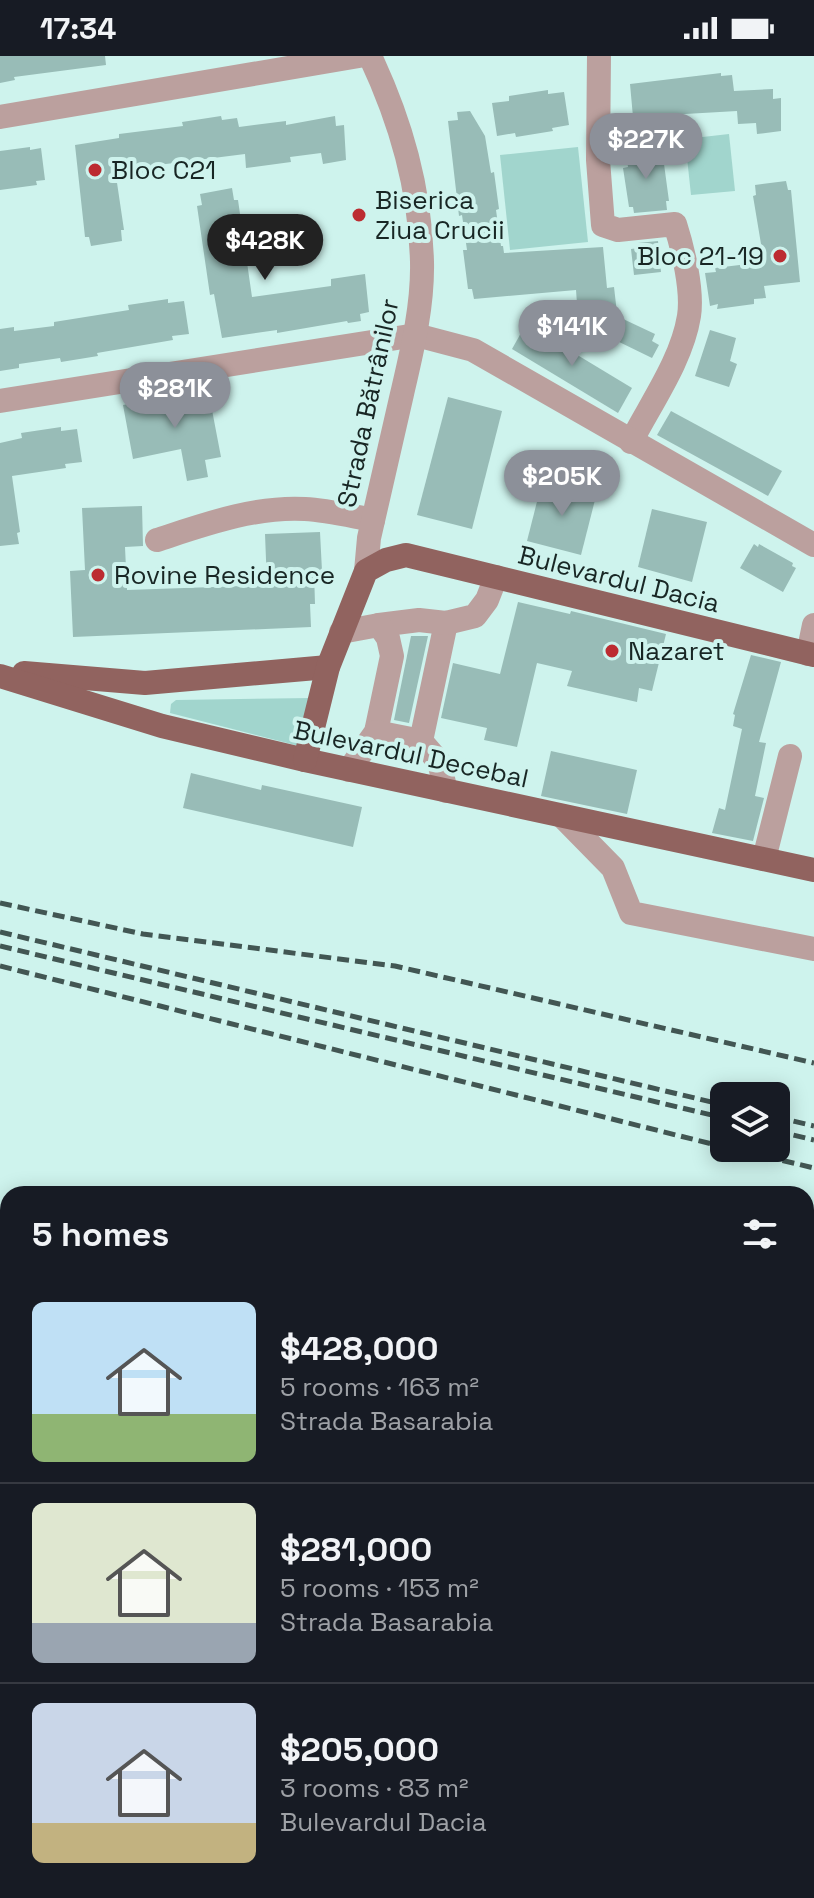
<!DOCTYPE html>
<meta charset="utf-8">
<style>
body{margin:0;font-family:"Space Grotesk",sans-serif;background:#242831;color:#f1f3f6;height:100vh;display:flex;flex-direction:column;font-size:30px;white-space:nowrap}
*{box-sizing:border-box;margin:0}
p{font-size:26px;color:#9ea1a6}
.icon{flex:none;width:44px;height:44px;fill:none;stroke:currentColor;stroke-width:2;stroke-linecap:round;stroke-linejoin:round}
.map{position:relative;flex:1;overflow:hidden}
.details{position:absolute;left:0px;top:1130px;width:814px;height:712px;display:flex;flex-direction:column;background:#171b24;border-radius:24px 24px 0 0;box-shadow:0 4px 20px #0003}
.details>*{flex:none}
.buttons{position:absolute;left:710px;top:1026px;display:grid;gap:16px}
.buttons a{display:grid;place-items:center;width:80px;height:80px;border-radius:12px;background:#171b24;box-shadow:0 4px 20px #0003;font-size:40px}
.price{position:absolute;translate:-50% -68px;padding:0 18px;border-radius:28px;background:#8c9099;color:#fff;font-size:26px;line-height:52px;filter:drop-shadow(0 2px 4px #0008)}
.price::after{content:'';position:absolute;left:50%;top:48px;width:24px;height:18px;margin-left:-12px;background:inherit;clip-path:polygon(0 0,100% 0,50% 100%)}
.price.active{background:#222;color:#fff}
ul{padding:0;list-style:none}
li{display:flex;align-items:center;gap:24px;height:200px;padding:0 32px}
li+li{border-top:2px solid #363941}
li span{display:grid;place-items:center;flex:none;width:224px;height:160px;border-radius:12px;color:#555}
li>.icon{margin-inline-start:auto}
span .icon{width:96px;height:96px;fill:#fffc;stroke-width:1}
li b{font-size:34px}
h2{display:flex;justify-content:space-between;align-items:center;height:96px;padding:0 32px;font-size:34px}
.status{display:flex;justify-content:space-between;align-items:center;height:56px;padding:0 40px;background:#171b24;direction:ltr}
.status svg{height:22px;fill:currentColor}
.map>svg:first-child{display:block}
</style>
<div class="status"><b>17:34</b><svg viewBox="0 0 49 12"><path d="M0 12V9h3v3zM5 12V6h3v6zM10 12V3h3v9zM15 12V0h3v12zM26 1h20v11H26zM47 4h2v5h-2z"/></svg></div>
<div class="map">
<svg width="814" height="1842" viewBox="0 0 814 1842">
<rect width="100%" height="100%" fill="#cef3ed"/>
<g fill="#a1d5cd">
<path d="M 729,78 L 735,135 L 691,139 L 685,83 Z"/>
<path d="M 578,91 L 588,186 L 510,194 L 500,99 Z"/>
<path d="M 312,642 L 299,690 L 170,657 L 171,648 L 176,644 Z"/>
</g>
<g fill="#98bcb7">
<path d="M 0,0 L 105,0 L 106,9 L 14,21 L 15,24 L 0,27 Z"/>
<path d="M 721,17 L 721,20 L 732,19 L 734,35 L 773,33 L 773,43 L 781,42 L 781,75 L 757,78 L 756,67 L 738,68 L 737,55 L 633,61 L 630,28 Z"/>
<path d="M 548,34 L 548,38 L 564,36 L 569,69 L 552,72 L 553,75 L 516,81 L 515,77 L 497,80 L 492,47 L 509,45 L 509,40 Z"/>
<path d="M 470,55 L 485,80 L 491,117 L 494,116 L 499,153 L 496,154 L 501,190 L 503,190 L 504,197 L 603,191 L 607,232 L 614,231 L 617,257 L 578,261 L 576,234 L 474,243 L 472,233 L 468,233 L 463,194 L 467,194 L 462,159 L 459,160 L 448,65 L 458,64 L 457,56 Z"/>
<path d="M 221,60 L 222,64 L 237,62 L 239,71 L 286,65 L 286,69 L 335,60 L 336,70 L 344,69 L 346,104 L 323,108 L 321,97 L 290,101 L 291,106 L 246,112 L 245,98 L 158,109 L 158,114 L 116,120 L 124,174 L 121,174 L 122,185 L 91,190 L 89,181 L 85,181 L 75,89 L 119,82 L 119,78 L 183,70 L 182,66 Z"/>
<path d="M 658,90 L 660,108 L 664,108 L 669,145 L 666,145 L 667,154 L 634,157 L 633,151 L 629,151 L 623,112 L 628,111 L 626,94 Z"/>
<path d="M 30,91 L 30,94 L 41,92 L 45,124 L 36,125 L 37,129 L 0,134 L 0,95 Z"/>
<path d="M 786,125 L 788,134 L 791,134 L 800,226 L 764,230 L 766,242 L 754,243 L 754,248 L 717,253 L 718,248 L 710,250 L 705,217 L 716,216 L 715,212 L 764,206 L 753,140 L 756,139 L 755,129 Z"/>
<path d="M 232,132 L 234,144 L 238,144 L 252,241 L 331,230 L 331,223 L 365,218 L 369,256 L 360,258 L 361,265 L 348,267 L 347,265 L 277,277 L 277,274 L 222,282 L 214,238 L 210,239 L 197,150 L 202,149 L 200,138 Z"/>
<path d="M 658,185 L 661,216 L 634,219 L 631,193 L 639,192 L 638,187 Z"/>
<path d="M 168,243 L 168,247 L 184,245 L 189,278 L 172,280 L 173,284 L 97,297 L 98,300 L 61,306 L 60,302 L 19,308 L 19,312 L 0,315 L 0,273 L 14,271 L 14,275 L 54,270 L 54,266 L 129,254 L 128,249 Z"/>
<path d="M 621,262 L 655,278 L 652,285 L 659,289 L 652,302 L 611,282 Z"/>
<path d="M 526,268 L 632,332 L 618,357 L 512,293 Z"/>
<path d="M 710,274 L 736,282 L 730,305 L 737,308 L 729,331 L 695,320 Z"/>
<path d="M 208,333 L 221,401 L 205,404 L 208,421 L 187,425 L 181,393 L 133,403 L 123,349 Z"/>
<path d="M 448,341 L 502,355 L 472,473 L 417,459 Z"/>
<path d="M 671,355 L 782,415 L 768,440 L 657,379 Z"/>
<path d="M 61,371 L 61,375 L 77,373 L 82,406 L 65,408 L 66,412 L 12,420 L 20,476 L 17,477 L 19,488 L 0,490 L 0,387 L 22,382 L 21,377 Z"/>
<path d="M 542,426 L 596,440 L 581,499 L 527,485 Z"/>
<path d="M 142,450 L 143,490 L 125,491 L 127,534 L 267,529 L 265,478 L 320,476 L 322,515 L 314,515 L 315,548 L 310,548 L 311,571 L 73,581 L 70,515 L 85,514 L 82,452 Z"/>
<path d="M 652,453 L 707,466 L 692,526 L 638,511 Z"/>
<path d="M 754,488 L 758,491 L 759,488 L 793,507 L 792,510 L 796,512 L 783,536 L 740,512 Z"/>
<path d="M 518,546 L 570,558 L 571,555 L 666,578 L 652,635 L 639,632 L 637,646 L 567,630 L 572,615 L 537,607 L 517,691 L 484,684 L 487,672 L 441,662 L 453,607 L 500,618 Z"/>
<path d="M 411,580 L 428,580 L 409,667 L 394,664 Z"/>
<path d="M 751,599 L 781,606 L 759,686 L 766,687 L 755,740 L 764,742 L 753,785 L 712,777 L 719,752 L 725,754 L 742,673 L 733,670 L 735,659 L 733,658 Z"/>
<path d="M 551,695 L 637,714 L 627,758 L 541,740 Z"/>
<path d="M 191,717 L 261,734 L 262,729 L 362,751 L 353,791 L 183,752 Z"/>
</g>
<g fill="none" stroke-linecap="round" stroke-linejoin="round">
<g stroke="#bba09e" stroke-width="24">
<path d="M 599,0 L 598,104 L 603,169 L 618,174 L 675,168 C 683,193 693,234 689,260 C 682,304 651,347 631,386"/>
<path d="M 0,61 L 359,0"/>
<path d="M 0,345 L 416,279 L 473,294 L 814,489"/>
<path d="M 157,484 C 203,469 255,450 305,453 C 327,454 351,460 373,464"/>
<path d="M 366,515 L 369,482 C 380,434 391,386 402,338 C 412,295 423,250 422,206 C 420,132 401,66 370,0"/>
<path d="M 446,567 L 421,685 L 439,706 L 446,735"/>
<path d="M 379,569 L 419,564 L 446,567 L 475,560 L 487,544 L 496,521"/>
<path d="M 341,576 L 379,569 L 388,582 L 392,600 L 376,676 L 349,714"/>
<path d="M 808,598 L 814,569"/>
<path d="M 376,676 L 421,685"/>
<path d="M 562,760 L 613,812 L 631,857 L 814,893"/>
<path d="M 764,803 L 790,700"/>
<path d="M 0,1263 L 8,1265"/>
<path d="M 0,1396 L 8,1396"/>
<path d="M 0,1444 L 8,1421"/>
<path d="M 806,1446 L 814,1448"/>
<path d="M 806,1480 L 814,1470"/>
<path d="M 806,1692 L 814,1683"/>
<path d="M 0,1790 L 8,1787"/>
<path d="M 481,1842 L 484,1838"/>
<path d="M 673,1842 L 680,1834"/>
</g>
<g stroke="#91635f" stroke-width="24">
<path d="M 24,617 L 145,627 L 328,611"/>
<path d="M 0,620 L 162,670 L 305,704 L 814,814"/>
<path d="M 305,704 L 328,611 L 366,515 L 386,504 L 406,499 L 814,599"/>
</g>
<g stroke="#425653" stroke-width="5" stroke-dasharray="12 6" stroke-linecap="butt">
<path d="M 0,847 L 143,878 L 395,910 L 814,1007"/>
<path d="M 0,876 L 724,1049"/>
<path d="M 0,890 L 724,1062"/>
<path d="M 0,910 L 724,1091"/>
<path d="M 776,1061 L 814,1070"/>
<path d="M 776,1075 L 814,1084"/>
<path d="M 730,1092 L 814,1112"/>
</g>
</g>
<g fill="#bc2c31" stroke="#cef3ed" stroke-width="3">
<circle cx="95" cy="114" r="8"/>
<circle cx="359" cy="159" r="8"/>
<circle cx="780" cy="200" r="8"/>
<circle cx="98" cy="519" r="8"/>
<circle cx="612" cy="595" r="8"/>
</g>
<g text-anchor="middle" stroke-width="8" stroke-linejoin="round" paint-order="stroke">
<g font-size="26" fill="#182624" stroke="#cef3ed" text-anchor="start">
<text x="111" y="123">Bloc C21</text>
<text x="375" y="153">Biserica<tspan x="375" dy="30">Ziua Crucii</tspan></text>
<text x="764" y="209" text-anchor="end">Bloc 21-19</text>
<text x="114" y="528">Rovine Residence</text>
<text x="628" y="604">Nazaret</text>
</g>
<g font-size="26" fill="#182624" stroke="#cef3ed">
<text transform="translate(368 347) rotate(-78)" y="9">Strada Bătrânilor</text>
<text transform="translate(619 523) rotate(14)" y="9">Bulevardul Dacia</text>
<text transform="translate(411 698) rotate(12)" y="9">Bulevardul Decebal</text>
</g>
</g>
</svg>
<div class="buttons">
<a><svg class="icon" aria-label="layers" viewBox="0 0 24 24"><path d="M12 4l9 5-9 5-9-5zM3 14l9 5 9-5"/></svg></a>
</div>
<b class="price" style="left:646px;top:125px">$227K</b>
<b class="price active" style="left:265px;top:226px">$428K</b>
<b class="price" style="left:572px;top:312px">$141K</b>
<b class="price" style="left:175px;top:374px">$281K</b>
<b class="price" style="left:562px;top:462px">$205K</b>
<section class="details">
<h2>5 homes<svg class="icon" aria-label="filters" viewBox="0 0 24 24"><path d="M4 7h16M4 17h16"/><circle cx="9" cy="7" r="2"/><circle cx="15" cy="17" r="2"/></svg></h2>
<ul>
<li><span style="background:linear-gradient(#bfe0f5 70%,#8fb573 0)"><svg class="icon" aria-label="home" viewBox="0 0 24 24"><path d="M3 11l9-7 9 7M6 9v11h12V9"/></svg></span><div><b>$428,000</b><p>5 rooms · 163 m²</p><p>Strada Basarabia</p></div></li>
<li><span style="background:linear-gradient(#dfe7d0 75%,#9aa5b1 0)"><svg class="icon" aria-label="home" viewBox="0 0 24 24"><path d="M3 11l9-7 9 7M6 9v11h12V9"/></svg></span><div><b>$281,000</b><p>5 rooms · 153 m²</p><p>Strada Basarabia</p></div></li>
<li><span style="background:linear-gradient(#c9d6e8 75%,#c2b280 0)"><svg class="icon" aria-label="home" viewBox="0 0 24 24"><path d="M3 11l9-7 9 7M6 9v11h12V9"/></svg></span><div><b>$205,000</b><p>3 rooms · 83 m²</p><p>Bulevardul Dacia</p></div></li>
</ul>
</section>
</div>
